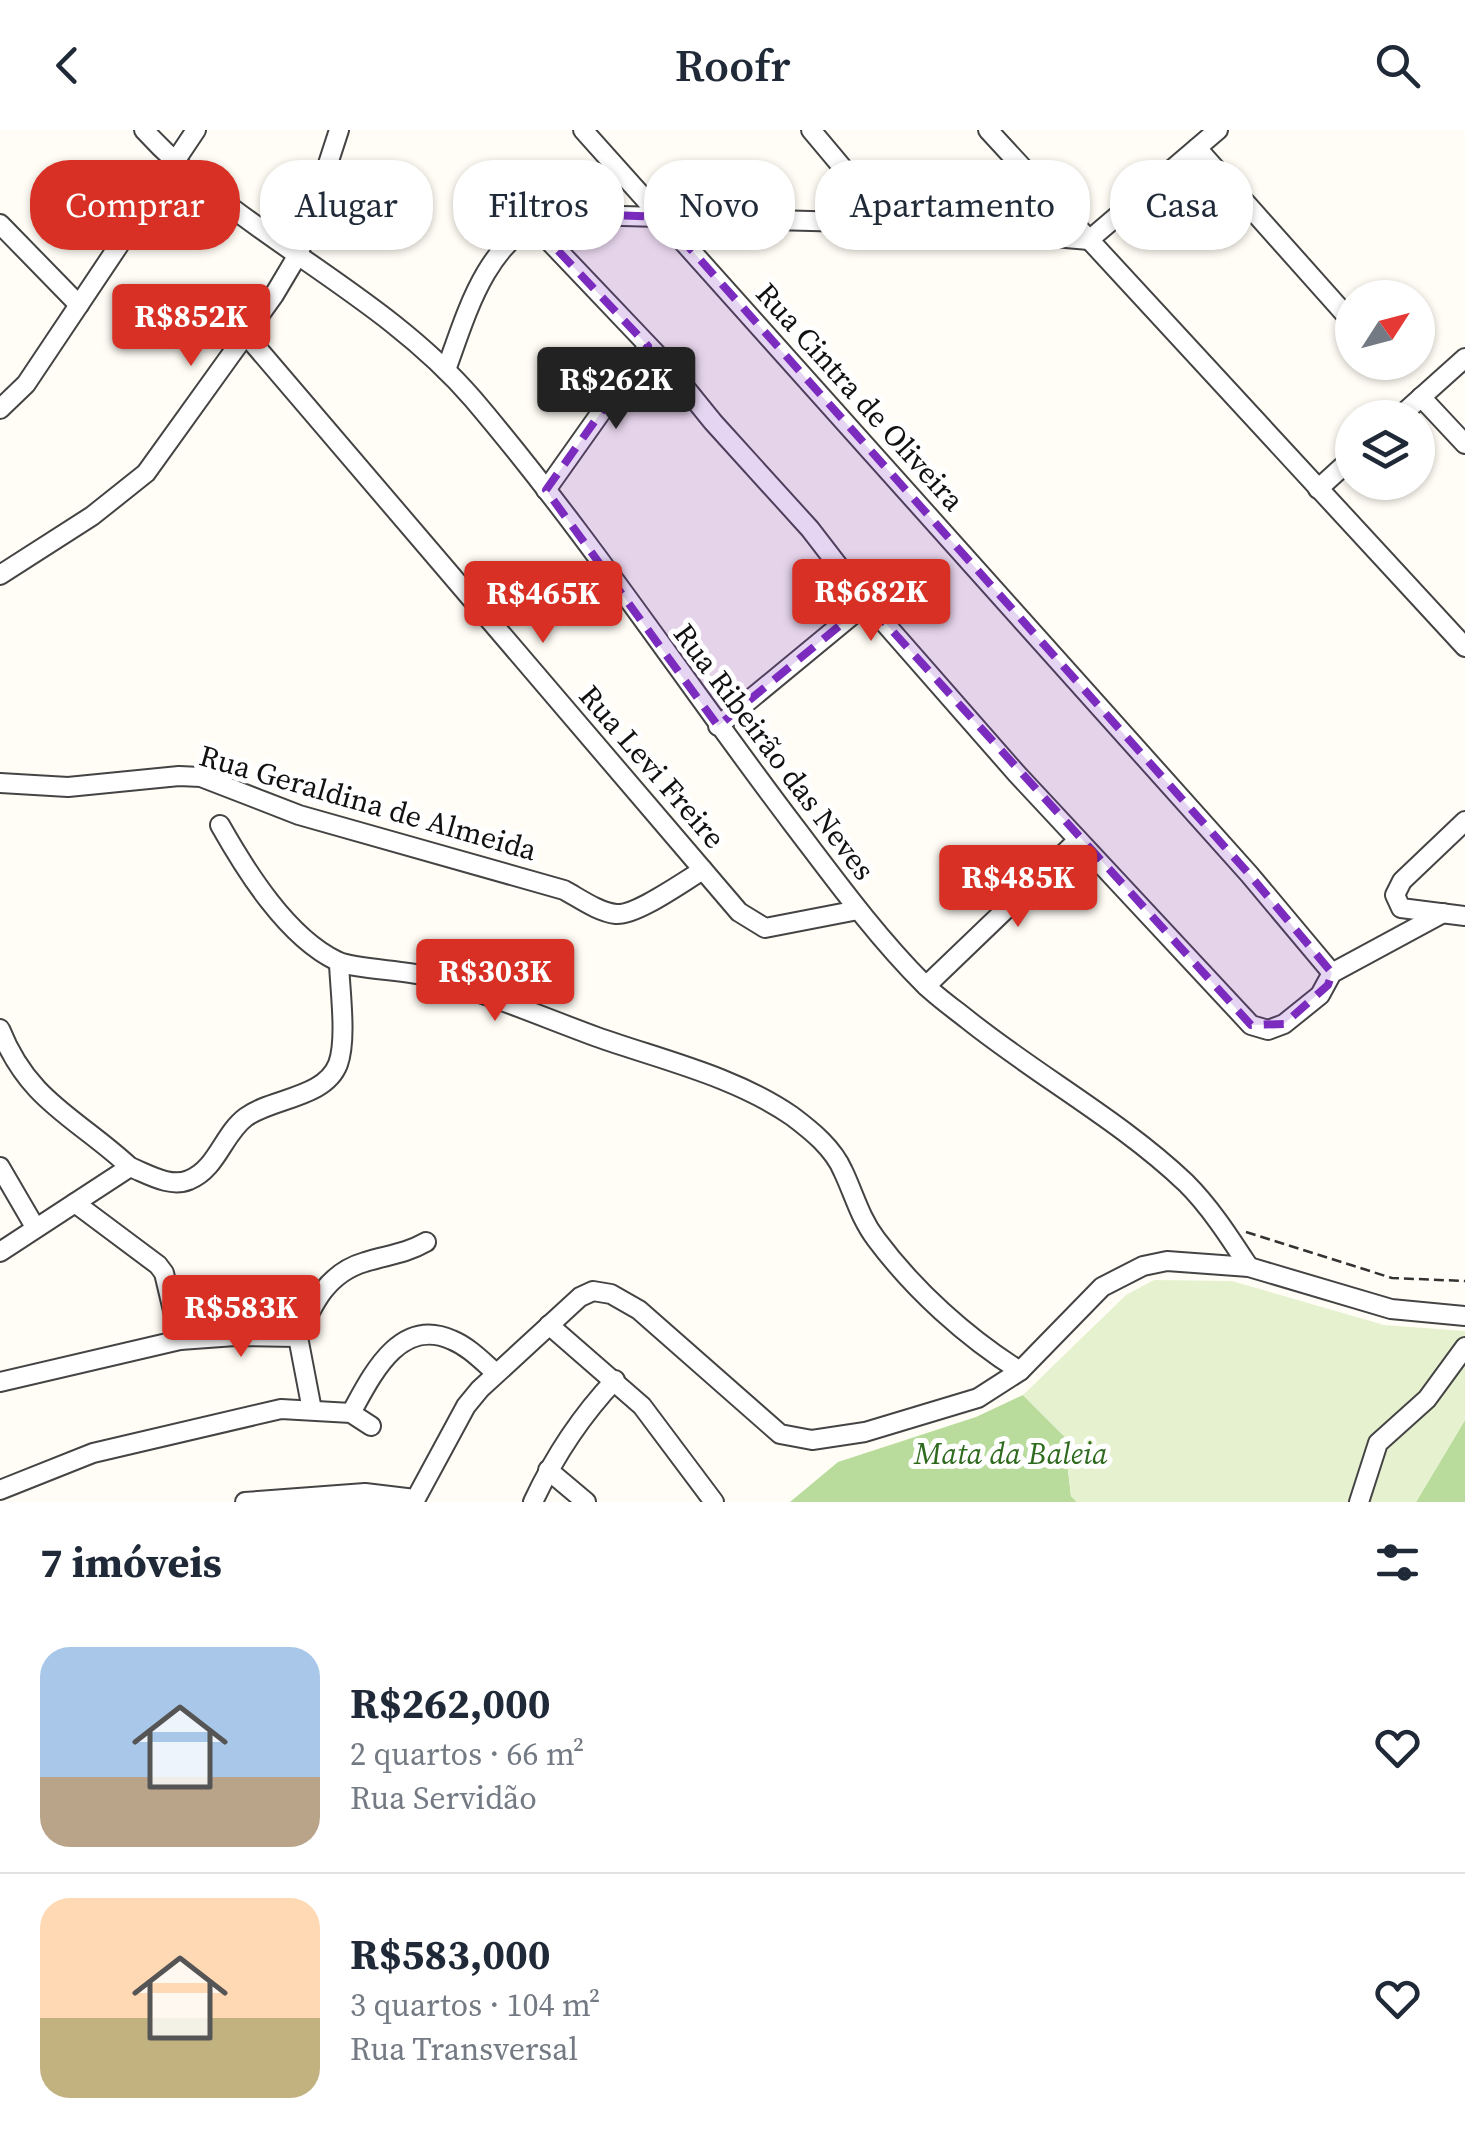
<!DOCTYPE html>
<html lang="pt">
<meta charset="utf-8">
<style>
body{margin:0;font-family:"Source Serif 4",serif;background:#f2f2f3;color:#1f2937;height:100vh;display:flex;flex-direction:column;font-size:38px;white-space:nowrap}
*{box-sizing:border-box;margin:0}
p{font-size:32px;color:#747a83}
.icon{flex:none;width:55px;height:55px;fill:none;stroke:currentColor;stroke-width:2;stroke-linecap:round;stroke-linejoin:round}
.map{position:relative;height:1372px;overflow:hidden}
.details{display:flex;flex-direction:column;background:#fff;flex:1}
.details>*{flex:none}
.hud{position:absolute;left:30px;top:30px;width:1405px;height:90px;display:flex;gap:20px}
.needle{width:65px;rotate:54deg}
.tools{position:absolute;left:1335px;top:150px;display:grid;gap:20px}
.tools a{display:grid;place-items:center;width:100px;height:100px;border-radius:50%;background:#fff;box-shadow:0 2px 8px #0004;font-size:50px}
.price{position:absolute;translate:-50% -85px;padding:0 22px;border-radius:10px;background:#d93025;color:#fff;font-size:32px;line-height:65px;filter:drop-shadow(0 2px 5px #0008)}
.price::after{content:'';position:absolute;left:50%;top:60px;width:30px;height:22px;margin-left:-15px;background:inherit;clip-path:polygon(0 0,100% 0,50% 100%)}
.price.selected{background:#222;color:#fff}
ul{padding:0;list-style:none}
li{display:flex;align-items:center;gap:30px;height:250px;padding:0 40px}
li+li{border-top:2px solid #e0e1e3}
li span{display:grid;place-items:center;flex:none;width:280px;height:200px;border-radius:30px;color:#555}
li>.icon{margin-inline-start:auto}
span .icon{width:120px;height:120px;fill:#fffc;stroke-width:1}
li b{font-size:42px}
h2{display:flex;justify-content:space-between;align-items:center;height:120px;padding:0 40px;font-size:42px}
.chip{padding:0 35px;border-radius:40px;background:#fff;box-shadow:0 2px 8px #0004;font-size:35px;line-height:90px}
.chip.selected{background:#d93025;color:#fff}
header{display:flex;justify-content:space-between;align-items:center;height:130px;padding:0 40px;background:#fff;font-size:45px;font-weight:600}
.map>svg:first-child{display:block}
</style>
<header><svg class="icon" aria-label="back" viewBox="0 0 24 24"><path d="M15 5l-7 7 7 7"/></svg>Roofr<svg class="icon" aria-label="search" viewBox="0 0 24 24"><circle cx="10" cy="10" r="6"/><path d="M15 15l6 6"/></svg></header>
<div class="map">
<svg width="1465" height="1372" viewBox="0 0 1465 1372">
<rect width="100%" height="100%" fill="#fffdf5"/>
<g fill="#b9dc9c">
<path d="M 1023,1265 L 1064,1306 L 1071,1366 L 1077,1372 L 790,1372 L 838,1332 L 976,1287 Z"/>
<path d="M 1465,1290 L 1465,1372 L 1416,1372 Z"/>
</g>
<path fill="#e6f2cf" d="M 1154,1150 L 1232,1151 L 1384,1195 L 1465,1201 L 1465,1290 L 1416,1372 L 1077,1372 L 1071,1366 L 1064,1306 L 1023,1265 L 1126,1165 Z"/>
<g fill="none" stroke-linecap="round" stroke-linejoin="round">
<defs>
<g id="minor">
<path d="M 144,0 C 240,105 379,160 473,269 C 587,403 685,552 792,693 C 834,748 875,805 924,854 C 937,867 953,878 968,890 C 1038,946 1121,991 1186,1053 C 1211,1078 1230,1108 1249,1137"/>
<path d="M 583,0 L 1249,744 L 1332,843"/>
<path d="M 811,0 L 889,93"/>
<path d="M 988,0 L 1465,517"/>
<path d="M 1197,18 L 1352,192"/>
<path d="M 531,92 L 666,234 L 713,292 L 810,399 L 867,473 L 1017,644 L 1251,895 L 1268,900 L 1284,894 L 1320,865 L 1332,843 L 1443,783"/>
<path d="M 0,94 L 79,175"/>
<path d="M 1089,110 L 1218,0"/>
<path d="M 246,205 L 739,782 L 765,798 L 858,780"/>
<path d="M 1388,232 L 1389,234"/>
<path d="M 446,240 C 468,179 485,115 547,84 L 889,93 L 1089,110"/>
<path d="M 1421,267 L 1465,314"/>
<path d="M 0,279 L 26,254 L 196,0"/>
<path d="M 1398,288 L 1465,228"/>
<path d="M 1318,359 L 1352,328"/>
<path d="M 546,360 L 648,216"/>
<path d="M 0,445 L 92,386 L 146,343 L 274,165 L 299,123 L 339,0"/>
<path d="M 718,596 L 867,473"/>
<path d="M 0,653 L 68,657 L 179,646 L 201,647 L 299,685 L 564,760 C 579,768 598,782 616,784 C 636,786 684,751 703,740"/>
<path d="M 1465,691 L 1402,751 L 1395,765 L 1401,778 L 1465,786"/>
<path d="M 220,695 C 246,741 287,807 337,831 C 352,839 403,840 426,846 C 484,862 540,886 597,907 C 662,930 734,946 792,986 C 812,1001 833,1018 843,1041 C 854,1064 860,1088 876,1109 C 914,1160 966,1207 1020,1241"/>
<path d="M 926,856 L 1078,710"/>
<path d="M 0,899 C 29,972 76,987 130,1037"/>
<path d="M 0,1037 L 35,1097"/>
<path d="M 75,1073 L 158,1135 L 164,1143 L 180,1210"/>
<path d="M 0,1122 L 130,1037 C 148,1044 170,1058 189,1050 C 217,1039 223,1004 246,987 C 272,968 325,968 338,934 C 347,909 340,861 339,833"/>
<path d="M 549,1195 L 642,1276 L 714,1372"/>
<path d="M 298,1207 L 312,1280"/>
<path d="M 0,1252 L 180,1210 L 235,1206 L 298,1207 C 313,1174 327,1143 365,1132 C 387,1125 405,1124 426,1112"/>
<path d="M 351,1283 C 371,1247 399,1186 452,1210 C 469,1217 482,1231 496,1243"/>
<path d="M 548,1340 L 586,1372"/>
<path d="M 0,1360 L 93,1323 L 281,1279 L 351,1283 L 371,1296"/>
<path d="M 245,1372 L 365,1363 L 415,1369"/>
<path d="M 414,1372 L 466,1276 L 480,1259 L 580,1167 L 593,1161 L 611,1164 L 639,1180 L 780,1304 L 812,1310 L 865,1302 L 978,1268 L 1020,1241 L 1102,1157 L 1143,1136 L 1167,1131 L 1249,1137 L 1391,1179 L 1465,1186"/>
<path d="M 533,1372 C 554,1327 581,1286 615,1250"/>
<path d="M 1359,1372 L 1378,1313 L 1427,1269 L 1465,1217"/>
</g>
</defs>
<use href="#minor" stroke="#444" stroke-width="22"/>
<path stroke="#333" stroke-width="2.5" stroke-dasharray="10 5" stroke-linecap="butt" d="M 1246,1102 L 1392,1148 L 1465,1151"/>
<use href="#minor" stroke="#fff" stroke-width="18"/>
</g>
<path fill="#7b2cbf" fill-opacity="0.2" stroke="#7b2cbf" stroke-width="8" stroke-dasharray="20 12" stroke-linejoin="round" d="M 560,83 L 662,87 L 1249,744 L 1332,843 L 1328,855 L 1284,894 L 1251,895 L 867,473 L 718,596 L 546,360 L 648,216 L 531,92 Z"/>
<g text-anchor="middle" stroke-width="10" stroke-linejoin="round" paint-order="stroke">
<g font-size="30" fill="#111" stroke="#fff">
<text transform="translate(860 267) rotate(48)" y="10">Rua Cintra de Oliveira</text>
<text transform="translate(774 622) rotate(53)" y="10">Rua Ribeirão das Neves</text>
<text transform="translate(652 637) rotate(49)" y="10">Rua Levi Freire</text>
<text transform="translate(368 673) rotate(16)" y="10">Rua Geraldina de Almeida</text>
</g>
<g font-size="30" font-style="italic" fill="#2f6b1f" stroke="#fff">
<text x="1011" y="1334">Mata da Baleia</text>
</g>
</g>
</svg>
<div class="tools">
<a><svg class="needle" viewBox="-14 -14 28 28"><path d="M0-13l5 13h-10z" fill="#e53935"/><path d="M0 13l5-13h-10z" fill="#747a83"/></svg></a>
<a><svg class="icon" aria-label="layers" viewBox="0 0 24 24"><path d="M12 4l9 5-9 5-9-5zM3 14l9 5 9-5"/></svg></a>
</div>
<b class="price" style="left:191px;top:239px">R$852K</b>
<b class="price selected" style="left:616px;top:302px">R$262K</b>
<b class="price" style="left:871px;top:514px">R$682K</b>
<b class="price" style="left:543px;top:516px">R$465K</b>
<b class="price" style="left:1018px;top:800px">R$485K</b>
<b class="price" style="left:495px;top:894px">R$303K</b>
<b class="price" style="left:241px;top:1230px">R$583K</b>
<div class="hud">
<a class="chip selected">Comprar</a>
<a class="chip">Alugar</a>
<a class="chip">Filtros</a>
<a class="chip">Novo</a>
<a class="chip">Apartamento</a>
<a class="chip">Casa</a>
</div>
</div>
<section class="details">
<h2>7 imóveis<svg class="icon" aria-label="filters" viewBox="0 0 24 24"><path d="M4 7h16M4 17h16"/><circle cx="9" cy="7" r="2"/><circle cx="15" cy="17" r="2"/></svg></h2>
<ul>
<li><span style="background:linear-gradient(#a9c7e8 65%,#b9a48a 0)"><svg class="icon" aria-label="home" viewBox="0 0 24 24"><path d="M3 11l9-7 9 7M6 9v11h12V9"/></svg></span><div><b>R$262,000</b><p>2 quartos · 66 m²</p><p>Rua Servidão</p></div><svg class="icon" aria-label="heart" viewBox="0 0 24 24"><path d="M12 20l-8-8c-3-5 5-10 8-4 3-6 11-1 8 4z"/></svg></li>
<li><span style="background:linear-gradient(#ffd9b3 60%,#c2b280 0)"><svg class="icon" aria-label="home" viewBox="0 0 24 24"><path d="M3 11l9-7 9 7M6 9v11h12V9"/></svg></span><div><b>R$583,000</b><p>3 quartos · 104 m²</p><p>Rua Transversal</p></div><svg class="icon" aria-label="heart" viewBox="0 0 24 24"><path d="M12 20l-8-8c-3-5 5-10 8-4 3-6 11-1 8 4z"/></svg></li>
</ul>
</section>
